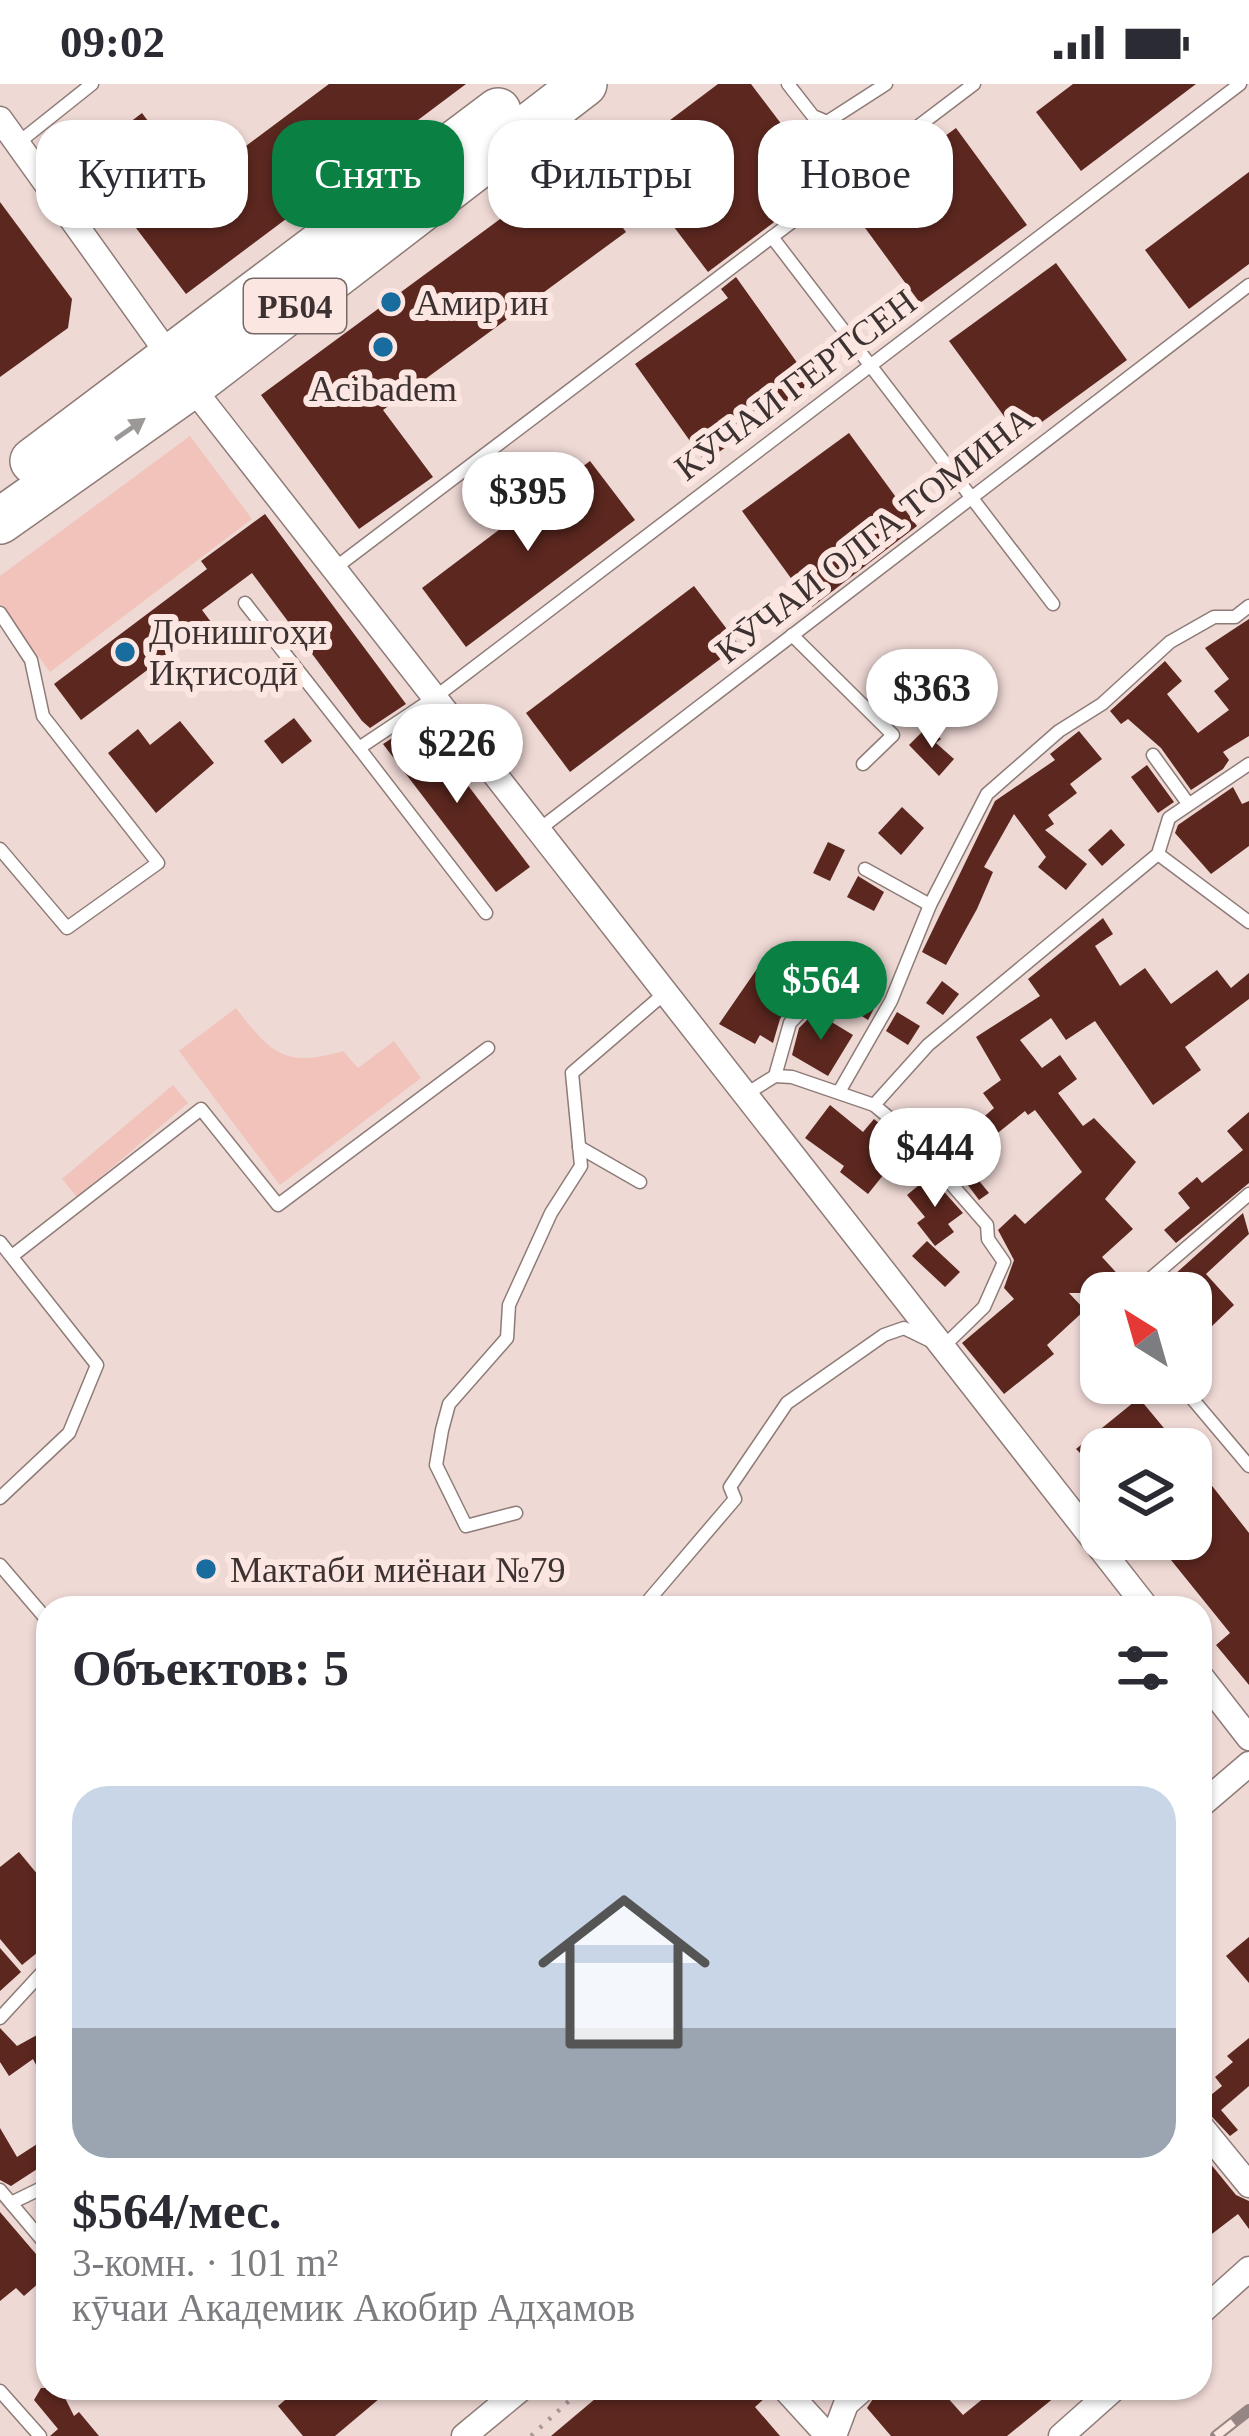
<!DOCTYPE html>
<html lang="ru">
<meta charset="utf-8">
<style>
body{margin:0;font-family:"Times New Roman",serif;background:#f7f7f7;color:#2b2b33;height:100vh;display:flex;flex-direction:column;font-size:45px;white-space:nowrap}
*{box-sizing:border-box;margin:0}
p{font-size:39px;color:#7c7c81}
.icon{flex:none;width:66px;height:66px;fill:none;stroke:currentColor;stroke-width:2;stroke-linecap:round;stroke-linejoin:round}
.map{position:relative;flex:1;overflow:hidden}
.details{position:absolute;left:36px;top:1512px;width:1176px;height:804px;display:flex;flex-direction:column;background:#fff;border-radius:36px;box-shadow:0 3px 9px #0004}
.details>*{flex:none}
.hud{position:absolute;left:36px;top:36px;width:1179px;height:108px;display:flex;gap:24px}
.needle{width:78px;rotate:323deg}
.controls{position:absolute;left:1080px;top:1188px;display:grid;gap:24px}
.controls a{display:grid;place-items:center;width:132px;height:132px;border-radius:24px;background:#fff;box-shadow:0 3px 9px #0004;font-size:60px}
.price{position:absolute;translate:-50% -102px;padding:0 27px;border-radius:42px;background:#fff;color:#222;font-size:39px;line-height:78px;filter:drop-shadow(0 3px 6px #0008)}
.price::after{content:'';position:absolute;left:50%;top:72px;width:36px;height:27px;margin-left:-18px;background:inherit;clip-path:polygon(0 0,100% 0,50% 100%)}
.price.active{background:#0b8043;color:#fff}
ul{padding:0;list-style:none}
li{display:grid;align-content:center;gap:24px;height:636px;padding:0 36px}
li span{display:grid;place-items:center;height:372px;border-radius:36px;color:#555}
li>.icon{margin-inline-start:auto}
span .icon{width:216px;height:216px;fill:#fffc;stroke-width:1}
li b{font-size:51px}
h2{display:flex;justify-content:space-between;align-items:center;height:144px;padding:0 36px;font-size:51px}
.tag{padding:0 42px;border-radius:36px;background:#fff;box-shadow:0 3px 9px #0004;font-size:42px;line-height:108px}
.tag.active{background:#0b8043;color:#fff}
.status{display:flex;justify-content:space-between;align-items:center;height:84px;padding:0 60px;background:#fff;direction:ltr}
.status svg{height:33px;fill:currentColor}
.map>svg:first-child{display:block}
</style>
<div class="status"><b>09:02</b><svg viewBox="0 0 49 12"><path d="M0 12V9h3v3zM5 12V6h3v6zM10 12V3h3v9zM15 12V0h3v12zM26 1h20v11H26zM47 4h2v5h-2z"/></svg></div>
<div class="map">
<svg width="1249" height="2352" viewBox="0 0 1249 2352">
<rect width="100%" height="100%" fill="#efd9d5"/>
<g fill="#f2c3bb">
<path d="M 190,352 L 252,435 L 50,588 L 0,521 L 0,492 Z"/>
<path d="M 236,924 C 271,970 285,984 343,967 L 358,984 L 394,957 L 421,994 L 280,1101 L 179,967 Z"/>
<path d="M 173,1001 L 188,1019 L 77,1113 L 62,1095 Z"/>
</g>
<g fill="#5b271f">
<path d="M 329,0 L 466,0 L 186,210 L 83,74 L 142,29 L 195,100 Z"/>
<path d="M 718,0 L 751,0 L 826,99 L 708,188 L 621,73 Z"/>
<path d="M 1073,0 L 1196,0 L 1081,87 L 1036,28 Z"/>
<path d="M 956,44 L 1027,141 L 920,219 L 849,122 Z"/>
<path d="M 575,80 L 626,148 L 383,326 L 433,393 L 359,445 L 261,311 Z"/>
<path d="M 1249,88 L 1249,180 L 1189,225 L 1145,166 Z"/>
<path d="M 0,118 L 72,215 L 68,244 L 0,293 Z"/>
<path d="M 1056,179 L 1127,276 L 1020,354 L 949,257 Z"/>
<path d="M 736,193 L 813,301 L 705,378 L 635,280 L 728,214 L 721,205 Z"/>
<path d="M 849,349 L 917,442 L 812,523 L 742,427 Z"/>
<path d="M 590,377 L 635,436 L 466,563 L 422,504 Z"/>
<path d="M 265,430 L 406,620 L 370,644 L 362,637 L 252,489 L 202,526 L 211,538 L 81,636 L 54,600 L 207,485 L 201,477 Z"/>
<path d="M 694,502 L 739,561 L 570,688 L 526,629 Z"/>
<path d="M 1249,535 L 1249,652 L 1223,668 L 1229,676 L 1223,685 L 1191,706 L 1161,664 L 1128,635 L 1121,640 L 1110,627 L 1165,577 L 1182,597 L 1167,610 L 1198,649 L 1229,626 L 1214,607 L 1229,595 L 1205,564 Z"/>
<path d="M 294,634 L 312,657 L 282,680 L 264,657 Z"/>
<path d="M 180,637 L 214,679 L 156,729 L 108,669 L 138,645 L 150,661 Z"/>
<path d="M 419,637 L 530,783 L 496,808 L 383,660 Z"/>
<path d="M 928,642 L 941,655 L 936,659 L 954,675 L 939,692 L 909,661 Z"/>
<path d="M 1079,647 L 1102,675 L 1070,700 L 1077,709 L 1048,731 L 1054,740 L 1045,746 L 1087,780 L 1066,806 L 1038,783 L 1046,773 L 1014,730 L 984,783 L 993,788 L 977,825 L 946,881 L 922,868 L 995,717 L 1055,676 L 1050,670 Z"/>
<path d="M 1147,681 L 1174,718 L 1158,729 L 1131,693 Z"/>
<path d="M 1233,703 L 1242,720 L 1249,717 L 1249,762 L 1211,790 L 1175,749 L 1178,741 Z"/>
<path d="M 902,723 L 924,744 L 901,771 L 878,749 Z"/>
<path d="M 1111,745 L 1125,761 L 1102,782 L 1088,766 Z"/>
<path d="M 828,758 L 845,766 L 830,797 L 813,789 Z"/>
<path d="M 858,792 L 884,808 L 874,827 L 847,813 Z"/>
<path d="M 1103,834 L 1113,850 L 1095,862 L 1120,902 L 1145,884 L 1171,920 L 1217,886 L 1231,904 L 1249,889 L 1249,915 L 1185,963 L 1201,986 L 1153,1021 L 1095,937 L 1066,956 L 1051,934 L 1020,956 L 1042,984 L 1060,971 L 1077,995 L 1058,1009 L 1083,1042 L 1094,1034 L 1136,1078 L 1105,1115 L 1133,1145 L 1102,1173 L 1135,1209 L 1069,1209 L 1085,1226 L 1047,1261 L 1054,1270 L 1004,1310 L 962,1259 L 1014,1215 L 1004,1204 L 1014,1176 L 998,1146 L 1015,1130 L 1025,1140 L 1082,1088 L 1035,1026 L 1028,1031 L 1025,1027 L 984,1060 L 992,1070 L 971,1087 L 989,1109 L 979,1116 L 943,1068 L 994,1024 L 983,1009 L 1001,996 L 976,953 L 1040,912 L 1028,895 Z"/>
<path d="M 759,882 L 800,907 L 780,935 L 773,959 L 760,951 L 755,960 L 719,940 Z"/>
<path d="M 942,897 L 959,910 L 943,931 L 926,919 Z"/>
<path d="M 864,905 L 880,913 L 868,936 L 854,927 Z"/>
<path d="M 815,928 L 853,951 L 828,992 L 792,971 L 799,944 Z"/>
<path d="M 897,928 L 920,942 L 908,961 L 886,947 Z"/>
<path d="M 830,1021 L 863,1048 L 874,1035 L 899,1056 L 881,1079 L 888,1085 L 868,1110 L 840,1088 L 844,1082 L 805,1054 Z"/>
<path d="M 1249,1028 L 1249,1099 L 1176,1159 L 1164,1146 L 1190,1124 L 1178,1109 L 1197,1093 L 1202,1099 L 1243,1066 L 1227,1047 Z"/>
<path d="M 930,1092 L 963,1129 L 948,1140 L 954,1148 L 935,1162 L 917,1139 L 925,1133 L 907,1111 Z"/>
<path d="M 1243,1129 L 1249,1150 L 1206,1190 L 1234,1221 L 1212,1242 L 1191,1219 L 1191,1209 L 1154,1209 Z"/>
<path d="M 927,1157 L 960,1188 L 945,1203 L 912,1172 Z"/>
<path d="M 1139,1314 L 1173,1355 L 1161,1365 L 1101,1365 L 1101,1390 L 1076,1365 Z"/>
<path d="M 1191,1375 L 1249,1449 L 1249,1601 L 1216,1561 L 1230,1549 L 1154,1455 L 1191,1455 Z"/>
<path d="M 19,1768 L 48,1803 L 48,1860 L 22,1881 L 0,1855 L 0,1783 Z"/>
<path d="M 1249,1853 L 1249,1899 L 1226,1872 Z"/>
<path d="M 0,1864 L 21,1888 L 0,1907 Z"/>
<path d="M 0,1944 L 17,1962 L 48,1945 L 48,2004 L 33,1975 L 9,1992 L 0,1978 Z"/>
<path d="M 1249,1954 L 1249,2002 L 1221,2026 L 1238,2046 L 1230,2052 L 1200,2020 L 1222,2002 L 1215,1993 L 1233,1978 L 1227,1972 Z"/>
<path d="M 0,2044 L 17,2073 L 48,2053 L 48,2078 L 11,2102 L 0,2096 Z"/>
<path d="M 1200,2067 L 1236,2111 L 1249,2117 L 1249,2145 L 1238,2130 L 1200,2159 Z"/>
<path d="M 0,2128 L 48,2184 L 48,2191 L 24,2212 L 16,2204 L 0,2217 Z"/>
<path d="M 41,2304 L 60,2304 L 74,2332 L 79,2328 L 99,2352 L 50,2352 L 58,2345 L 34,2316 Z"/>
<path d="M 299,2304 L 392,2304 L 335,2352 L 303,2352 L 278,2322 Z"/>
<path d="M 608,2304 L 768,2304 L 769,2310 L 755,2323 L 780,2352 L 551,2352 Z"/>
<path d="M 880,2304 L 939,2304 L 963,2331 L 996,2304 L 1066,2304 L 1007,2352 L 891,2352 L 867,2324 Z"/>
</g>
<g fill="none" stroke-linecap="round" stroke-linejoin="round">
<defs>
<g id="lane">
<path d="M 788,0 L 813,32 L 827,38 L 886,0"/>
<path d="M 18,59 L 92,0"/>
<path d="M 772,153 L 1053,520"/>
<path d="M 335,484 L 974,0"/>
<path d="M 245,519 L 359,664 L 434,614 L 1240,0"/>
<path d="M 0,529 L 31,576 L 43,632 L 158,779 L 67,844 L 0,765"/>
<path d="M 792,551 L 893,651 L 863,680"/>
<path d="M 359,664 L 486,829"/>
<path d="M 1153,671 L 1187,718"/>
<path d="M 537,747 L 1249,201"/>
<path d="M 1158,770 L 1249,838"/>
<path d="M 865,785 L 930,821"/>
<path d="M 775,992 L 790,939 L 809,919 L 824,890"/>
<path d="M 839,1008 L 891,917 L 930,821 L 987,710 L 1059,647 L 1102,620 L 1170,558 L 1214,533 L 1235,533 L 1249,522"/>
<path d="M 874,1021 L 928,961 L 1158,770 L 1169,734 L 1249,680"/>
<path d="M 579,1063 L 640,1098"/>
<path d="M 0,1158 L 97,1281 L 69,1349 L 0,1414"/>
<path d="M 12,1172 L 201,1025 L 278,1121 L 488,964"/>
<path d="M 1143,1201 L 1249,1110"/>
<path d="M 1179,1299 L 1249,1382"/>
<path d="M 516,1429 L 466,1442 L 436,1381 L 442,1346 L 449,1320 L 507,1254 L 509,1221 L 551,1129 L 581,1082 L 572,989 L 665,909"/>
<path d="M 0,1481 L 48,1537"/>
<path d="M 642,1524 L 735,1415 L 730,1403 L 787,1319 L 884,1251 L 904,1244 L 943,1263 L 984,1223 L 1004,1178 L 988,1155 L 987,1141 L 906,1048 L 874,1021 L 792,993 L 775,992 L 746,1010"/>
<path d="M 0,1934 L 48,1882"/>
<path d="M 0,2106 L 48,2163"/>
<path d="M 11,2119 L 48,2101"/>
<path d="M 0,2307 L 40,2352"/>
</g>
<g id="street">
<path d="M 0,35 L 191,302 L 1147,1524"/>
<path d="M 1200,1591 L 1249,1654"/>
<path d="M 1200,1722 L 1249,1680"/>
<path d="M 1200,2041 L 1249,2101"/>
<path d="M 1200,2229 L 1249,2185"/>
<path d="M 784,2304 L 828,2352"/>
<path d="M 464,2352 L 522,2304"/>
<path d="M 834,2352 L 846,2320 L 864,2304"/>
<path d="M 1061,2352 L 1115,2304"/>
</g>
<g id="highway">
<path d="M 33,377 L 498,27"/>
<path d="M 0,437 L 191,302 L 584,0"/>
</g>
</defs>
<use href="#lane" stroke="#8e7b77" stroke-width="15"/>
<use href="#street" stroke="#8e7b77" stroke-width="27"/>
<use href="#highway" stroke="#8e7b77" stroke-width="48"/>
<path stroke="#a89794" stroke-width="4.5" stroke-dasharray="3 9" stroke-linecap="butt" d="M 531,2352 L 583,2304"/>
<use href="#lane" stroke="#fff" stroke-width="12"/>
<use href="#street" stroke="#fff" stroke-width="24"/>
<use href="#highway" stroke="#fff" stroke-width="45"/>
<defs>
<path id="rail" d="M 1216,2352 L 1249,2326"/>
</defs>
<use href="#rail" stroke="#958583" stroke-width="12"/>
<use href="#rail" stroke="#fce6e2" stroke-width="8" stroke-dasharray="22" stroke-linecap="butt"/>
</g>
<defs><path id="oneway-solid" d="M-6-.8H1V-3.2L6.5 0L1 3.2V.8H-6Z" transform="scale(3)"/></defs>
<use fill="#9d9898" href="#oneway-solid" transform="translate(130 345) rotate(-35)"/>
<g fill="#196d9e" stroke="#fce6e2" stroke-width="4.5">
<circle cx="391" cy="218" r="12"/>
<circle cx="383" cy="263" r="12"/>
<circle cx="125" cy="568" r="12"/>
<circle cx="206" cy="1485" r="12"/>
</g>
<g text-anchor="middle" stroke-width="12" stroke-linejoin="round" paint-order="stroke">
<rect fill="#fce6e2" stroke="#756866" stroke-width="3" x="244" y="195" width="102" height="54" rx="9"/>
<g font-size="33" font-weight="bold" fill="#3b3231">
<text x="295" y="234">РБ04</text>
</g>
<g font-size="36" fill="#3b3231" stroke="#fce6e2" text-anchor="start">
<text x="415" y="231">Амир ин</text>
<text x="383" y="317" text-anchor="middle">Acibadem</text>
<text x="149" y="560">Донишгоҳи<tspan x="149" dy="41">Иқтисодӣ</tspan></text>
<text x="230" y="1498">Мактаби миёнаи №79</text>
</g>
<g font-size="36" fill="#3b3231" stroke="#fce6e2">
<text transform="translate(795 300) rotate(-37)" y="13">КӮЧАИ ГЕРТСЕН</text>
<text transform="translate(874 450) rotate(-38)" y="13">КӮЧАИ ОЛГА ТОМИНА</text>
</g>
</g>
</svg>
<div class="controls">
<a><svg class="needle" viewBox="-14 -14 28 28"><path d="M0-13l5 13h-10z" fill="#e53935"/><path d="M0 13l5-13h-10z" fill="#7c7c81"/></svg></a>
<a><svg class="icon" aria-label="layers" viewBox="0 0 24 24"><path d="M12 4l9 5-9 5-9-5zM3 14l9 5 9-5"/></svg></a>
</div>
<b class="price" style="left:528px;top:470px">$395</b>
<b class="price" style="left:932px;top:667px">$363</b>
<b class="price" style="left:457px;top:722px">$226</b>
<b class="price active" style="left:821px;top:959px">$564</b>
<b class="price" style="left:935px;top:1126px">$444</b>
<div class="hud">
<a class="tag">Купить</a>
<a class="tag active">Снять</a>
<a class="tag">Фильтры</a>
<a class="tag">Новое</a>
</div>
<section class="details">
<h2>Объектов: 5<svg class="icon" aria-label="filters" viewBox="0 0 24 24"><path d="M4 7h16M4 17h16"/><circle cx="9" cy="7" r="2"/><circle cx="15" cy="17" r="2"/></svg></h2>
<ul>
<li><span style="background:linear-gradient(#c9d6e8 65%,#9aa5b1 0)"><svg class="icon" aria-label="home" viewBox="0 0 24 24"><path d="M3 11l9-7 9 7M6 9v11h12V9"/></svg></span><div><b>$564/мес.</b><p>3-комн. · 101 m²</p><p>кӯчаи Академик Акобир Адҳамов</p></div></li>
</ul>
</section>
</div>
